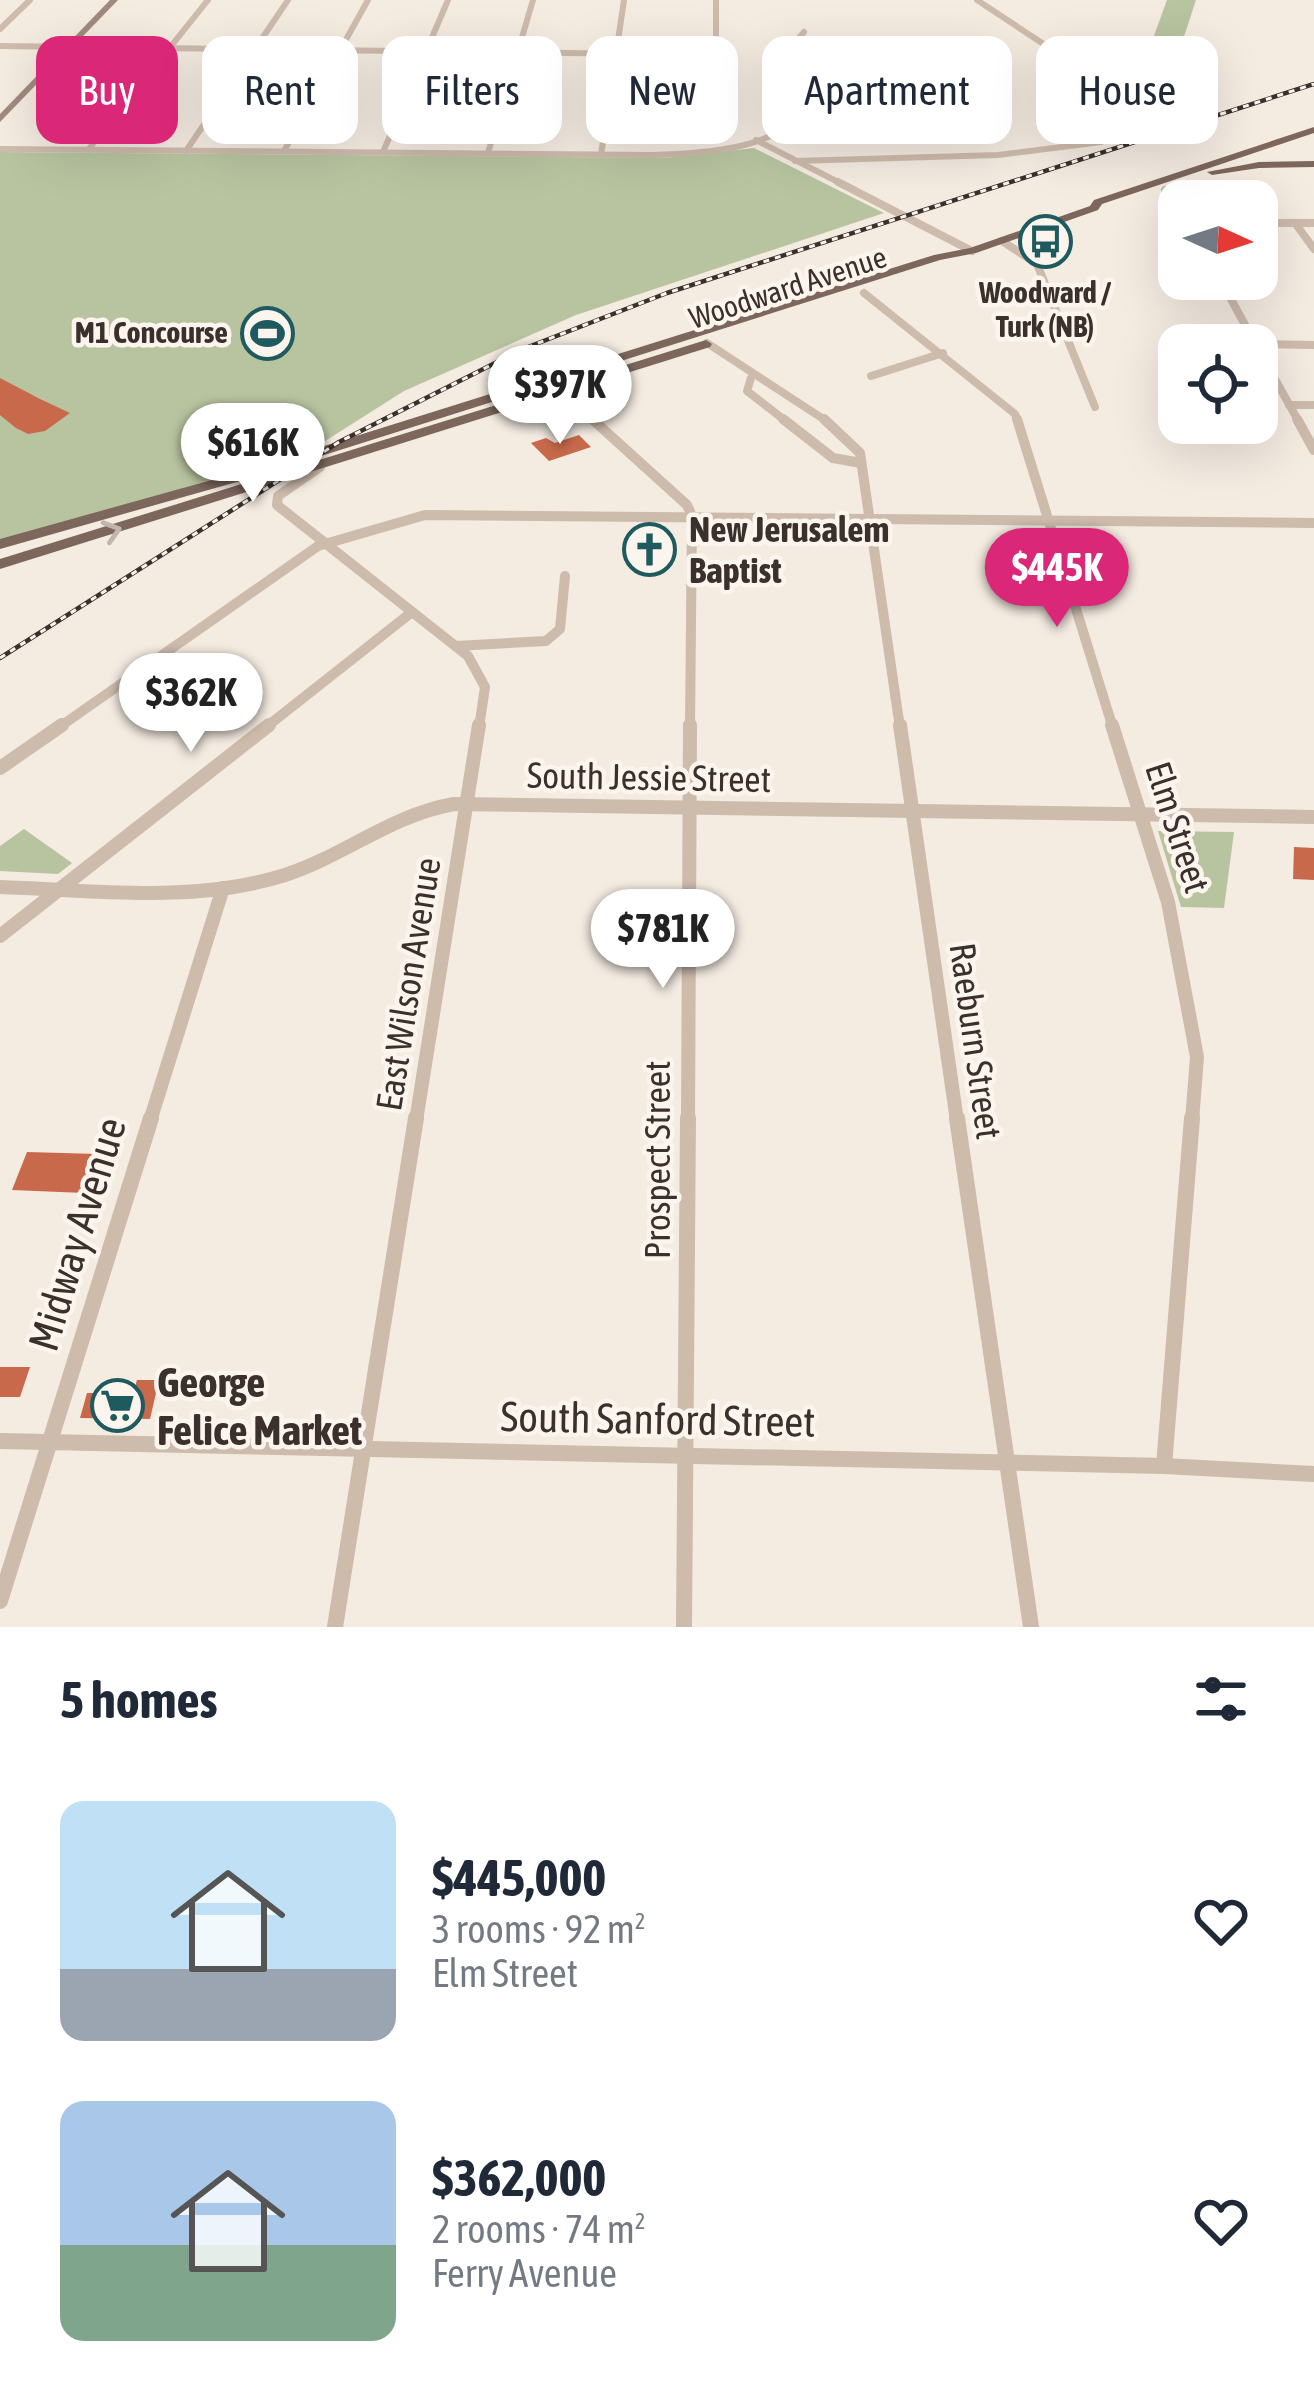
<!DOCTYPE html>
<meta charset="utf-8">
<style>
body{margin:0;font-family:"Asap Condensed",sans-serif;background:#f6f6f7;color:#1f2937;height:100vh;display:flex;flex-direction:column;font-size:45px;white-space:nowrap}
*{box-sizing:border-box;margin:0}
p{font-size:39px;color:#747a83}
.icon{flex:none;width:66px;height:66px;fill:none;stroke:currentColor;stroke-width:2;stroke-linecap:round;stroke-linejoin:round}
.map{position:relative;height:1627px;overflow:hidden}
.panel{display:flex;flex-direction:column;background:#fff;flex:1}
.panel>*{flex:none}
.banner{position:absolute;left:36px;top:36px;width:1242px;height:108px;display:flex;gap:24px}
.needle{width:78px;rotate:93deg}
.fabs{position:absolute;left:1158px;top:180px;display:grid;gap:24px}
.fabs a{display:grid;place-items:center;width:120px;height:120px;border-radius:24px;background:#fff;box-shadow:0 12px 48px #0002;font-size:60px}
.price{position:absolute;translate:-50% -102px;padding:0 27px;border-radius:42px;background:#fff;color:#222;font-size:39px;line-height:78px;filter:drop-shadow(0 3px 6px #0008)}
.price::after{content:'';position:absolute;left:50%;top:72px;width:36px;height:27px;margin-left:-18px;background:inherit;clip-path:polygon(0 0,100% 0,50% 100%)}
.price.current{background:#db2777;color:#fff}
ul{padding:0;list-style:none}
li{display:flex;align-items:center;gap:36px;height:300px;padding:0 60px}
li span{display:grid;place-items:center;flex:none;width:336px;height:240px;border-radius:24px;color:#555}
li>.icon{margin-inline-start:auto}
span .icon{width:144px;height:144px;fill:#fffc;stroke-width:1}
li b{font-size:51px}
h2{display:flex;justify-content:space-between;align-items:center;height:144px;padding:0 60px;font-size:51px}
.tag{padding:0 42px;border-radius:24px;background:#fff;box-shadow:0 12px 48px #0002;font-size:42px;line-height:108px}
.tag.current{background:#db2777;color:#fff}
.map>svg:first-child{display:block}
</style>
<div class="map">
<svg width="1314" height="1627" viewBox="0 0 1314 1627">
<rect width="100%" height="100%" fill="#f4ebe1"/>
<g fill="#b8c4a0">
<path d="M 1167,0 L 1196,0 L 1170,79 L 1144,63 Z"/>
<path d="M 754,148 L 884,213 L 576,315 L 404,391 L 311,450 L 0,543 L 0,152 L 665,158 Z"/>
<path d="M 24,829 L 72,863 L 58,874 L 0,871 L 0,846 Z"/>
<path d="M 1158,831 L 1234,832 L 1224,908 L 1181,907 Z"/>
</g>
<g fill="#c8694b">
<path d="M 0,378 L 40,399 L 70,413 L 45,431 L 28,434 L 16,428 L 0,415 Z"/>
<path d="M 579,435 L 591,447 L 549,461 L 531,443 L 546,438 L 555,443 Z"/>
<path d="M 635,536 L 671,537 L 669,568 L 658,568 L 651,561 L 628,560 L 629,545 L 635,545 Z"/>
<path d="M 1294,847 L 1314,848 L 1314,880 L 1293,879 Z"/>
<path d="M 27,1152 L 98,1154 L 84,1193 L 12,1190 Z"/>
<path d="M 0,1367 L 30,1367 L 20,1397 L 0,1397 Z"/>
<path d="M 137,1380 L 159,1380 L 150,1419 L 80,1418 L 87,1393 L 133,1393 Z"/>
</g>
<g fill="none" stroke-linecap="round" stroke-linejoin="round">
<g stroke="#cdbbac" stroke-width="6">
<path d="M 716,0 L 716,138"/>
<path d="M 977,0 L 1157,119"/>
<path d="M 0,29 L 30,0"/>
<path d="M 0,46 L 724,55"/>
<path d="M 756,140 L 844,185"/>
<path d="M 0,149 L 652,155 C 693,154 784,151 803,106 C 811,87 801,59 798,39 L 804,32"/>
<path d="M 88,150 L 208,0"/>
<path d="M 186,151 L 288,0"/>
<path d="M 284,151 L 368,0"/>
<path d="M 383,152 L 448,0"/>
<path d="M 488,153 L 533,0"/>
<path d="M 601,155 L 624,0"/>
<path d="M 795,161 L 998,155 L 1101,142 L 1157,119"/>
</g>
<g stroke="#cdbbac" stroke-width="8">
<path d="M 838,182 L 972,251"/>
<path d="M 1165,190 L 1179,204"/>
<path d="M 1257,223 L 1314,223"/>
<path d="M 1295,223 L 1314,249"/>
<path d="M 1002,241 L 1037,264 L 1095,407"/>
<path d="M 1220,279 L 1256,345"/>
<path d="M 864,293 L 1015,414 L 1018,422"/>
<path d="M 707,343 L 828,422"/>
<path d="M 1256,344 L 1314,345"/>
<path d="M 1257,347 L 1299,422"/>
<path d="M 871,376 L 943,353"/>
<path d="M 751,378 L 747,391 L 787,422"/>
<path d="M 561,391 L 596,422"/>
<path d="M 1289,405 L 1314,405"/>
</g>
<g stroke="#cdbbac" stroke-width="10">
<path d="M 592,419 L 687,505 L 692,516 L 690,728"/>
<path d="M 783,419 L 833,458 L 861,463"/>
<path d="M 824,419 L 860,453 L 900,728"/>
<path d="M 1017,419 L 1113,728"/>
<path d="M 1297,419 L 1314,450"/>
<path d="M 320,467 L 278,496 L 277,505 L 468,656 L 485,687 L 479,728"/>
<path d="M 456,646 L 546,641 L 560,629 L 565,576"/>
<path d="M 58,728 L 318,546 L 425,515 L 1314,523"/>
<path d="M 265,728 L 412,612"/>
</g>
<g stroke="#cdbbac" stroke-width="14">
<path d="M 900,725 L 957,1121"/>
<path d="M 1112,725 L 1168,902 L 1197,1057 L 1192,1121"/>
<path d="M 0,768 L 62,725"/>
<path d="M 0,887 C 94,890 194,904 285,875 C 344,856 391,815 454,804 L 1314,817"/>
<path d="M 0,936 L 269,725"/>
<path d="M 150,1121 L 223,888"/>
<path d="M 416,1121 L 479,725"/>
<path d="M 688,1121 L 690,725"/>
</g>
<g stroke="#cdbbac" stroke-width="16">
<path d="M 957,1118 L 1031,1627"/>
<path d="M 0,1441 L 1164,1466 L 1314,1474"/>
<path d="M 1164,1466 L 1192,1118"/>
<path d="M 0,1601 L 151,1118"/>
<path d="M 335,1627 L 416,1118"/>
<path d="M 684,1627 L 688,1118"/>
</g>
<path fill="#a18a7d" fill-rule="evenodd" d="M 110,0 L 118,0 L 0,122 L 0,114 Z"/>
<g fill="#7d675c" fill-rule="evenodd">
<path d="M 1314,127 L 1314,133 L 1102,204 L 1098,210 L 976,253 L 940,260 L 261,475 L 0,549 L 0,539 L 251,469 L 934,255 L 970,248 L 1090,206 L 1094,200 Z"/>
<path d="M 1314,161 L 1314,167 L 1259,168 L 1212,175 L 1207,172 L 1259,162 Z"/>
<path d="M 706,340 L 712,344 L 710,347 L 0,569 L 0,559 Z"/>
</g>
<defs>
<path id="rail" d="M 0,658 L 339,442 L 523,349 L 667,293 L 1314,84"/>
</defs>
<use href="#rail" stroke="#3b302b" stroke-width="4.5"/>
<use href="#rail" stroke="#fbf5ee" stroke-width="3" stroke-dasharray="6" stroke-linecap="butt"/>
</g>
<defs><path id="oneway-chevron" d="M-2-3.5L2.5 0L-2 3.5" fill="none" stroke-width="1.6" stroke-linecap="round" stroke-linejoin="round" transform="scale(3)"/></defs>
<use stroke="#c2b5ac" href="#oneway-chevron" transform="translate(112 531) rotate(-17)"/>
<defs>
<symbol id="bus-ring" viewBox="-11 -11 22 22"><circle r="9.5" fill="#fbf5ee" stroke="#1f5a5e" stroke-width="1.5"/><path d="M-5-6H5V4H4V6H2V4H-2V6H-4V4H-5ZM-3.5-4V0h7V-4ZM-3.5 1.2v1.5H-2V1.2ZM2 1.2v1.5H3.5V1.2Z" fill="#1f5a5e"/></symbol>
<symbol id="stadium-ring" viewBox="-11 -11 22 22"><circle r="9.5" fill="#fbf5ee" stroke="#1f5a5e" stroke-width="1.5"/><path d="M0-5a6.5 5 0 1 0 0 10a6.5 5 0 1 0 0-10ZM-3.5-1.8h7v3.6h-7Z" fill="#1f5a5e"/></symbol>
<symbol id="church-ring" viewBox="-11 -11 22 22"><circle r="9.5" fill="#fbf5ee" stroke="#1f5a5e" stroke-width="1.5"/><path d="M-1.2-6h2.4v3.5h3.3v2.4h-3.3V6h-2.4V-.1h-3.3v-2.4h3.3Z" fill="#1f5a5e"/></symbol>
<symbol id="supermarket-ring" viewBox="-11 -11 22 22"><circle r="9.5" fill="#fbf5ee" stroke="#1f5a5e" stroke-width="1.5"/><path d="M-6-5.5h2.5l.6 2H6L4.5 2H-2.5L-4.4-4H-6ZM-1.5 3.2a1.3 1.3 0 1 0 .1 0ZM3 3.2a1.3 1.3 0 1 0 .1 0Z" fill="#1f5a5e"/></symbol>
</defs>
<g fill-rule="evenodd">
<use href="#bus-ring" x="1016" y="212" width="59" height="59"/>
<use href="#stadium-ring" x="238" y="304" width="59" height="59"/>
<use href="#church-ring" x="620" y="520" width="59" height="59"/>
<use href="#supermarket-ring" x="88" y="1376" width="59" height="59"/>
</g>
<g text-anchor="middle" stroke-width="9" stroke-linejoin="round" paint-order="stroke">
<g font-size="30" fill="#3b302b" stroke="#fbf5ee">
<text transform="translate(788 288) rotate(-18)" y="10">Woodward Avenue</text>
</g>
<g font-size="30" font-weight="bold" fill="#3b302b" stroke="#fbf5ee">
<text x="1045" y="303">Woodward /<tspan x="1045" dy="34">Turk (NB)</tspan></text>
<text x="228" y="343" text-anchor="end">M1 Concourse</text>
</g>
<g font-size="36" font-weight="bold" fill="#3b302b" stroke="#fbf5ee" text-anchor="start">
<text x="689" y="542">New Jerusalem<tspan x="689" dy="41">Baptist</tspan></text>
</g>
<g font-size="36" fill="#3b302b" stroke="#fbf5ee">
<text transform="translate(649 777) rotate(1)" y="13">South Jessie Street</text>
<text transform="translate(1178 827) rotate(72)" y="13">Elm Street</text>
<text transform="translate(408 984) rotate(-81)" y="13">East Wilson Avenue</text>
<text transform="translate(976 1041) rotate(82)" y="13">Raeburn Street</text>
<text transform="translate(657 1160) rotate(-90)" y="13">Prospect Street</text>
</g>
<g font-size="42" fill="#3b302b" stroke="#fbf5ee">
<text transform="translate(77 1234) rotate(-73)" y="15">Midway Avenue</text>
<text transform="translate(658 1419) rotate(1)" y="15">South Sanford Street</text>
</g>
<g font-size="42" font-weight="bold" fill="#3b302b" stroke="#fbf5ee" text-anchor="start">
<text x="157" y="1397">George<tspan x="157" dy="48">Felice Market</tspan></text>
</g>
</g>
</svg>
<div class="fabs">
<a><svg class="needle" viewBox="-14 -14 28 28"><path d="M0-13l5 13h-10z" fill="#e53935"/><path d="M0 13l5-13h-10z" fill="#747a83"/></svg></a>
<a><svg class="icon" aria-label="locate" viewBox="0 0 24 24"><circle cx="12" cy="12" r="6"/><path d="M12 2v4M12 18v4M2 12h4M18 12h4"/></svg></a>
</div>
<b class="price" style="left:560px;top:447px">$397K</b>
<b class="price" style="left:253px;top:505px">$616K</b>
<b class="price current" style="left:1057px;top:630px">$445K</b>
<b class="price" style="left:191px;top:755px">$362K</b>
<b class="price" style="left:663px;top:991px">$781K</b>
<div class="banner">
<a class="tag current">Buy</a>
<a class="tag">Rent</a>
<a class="tag">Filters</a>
<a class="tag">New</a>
<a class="tag">Apartment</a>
<a class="tag">House</a>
</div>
</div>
<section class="panel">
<h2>5 homes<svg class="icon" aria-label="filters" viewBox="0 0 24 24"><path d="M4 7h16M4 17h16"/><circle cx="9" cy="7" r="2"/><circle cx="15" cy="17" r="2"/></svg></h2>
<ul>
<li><span style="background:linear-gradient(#bfe0f5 70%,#9aa5b1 0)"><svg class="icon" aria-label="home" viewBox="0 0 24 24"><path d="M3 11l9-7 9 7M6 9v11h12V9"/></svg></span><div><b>$445,000</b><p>3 rooms · 92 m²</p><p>Elm Street</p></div><svg class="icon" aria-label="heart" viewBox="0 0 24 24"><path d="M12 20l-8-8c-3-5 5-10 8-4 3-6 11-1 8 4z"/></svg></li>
<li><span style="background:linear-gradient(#a9c7e8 60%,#7fa58c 0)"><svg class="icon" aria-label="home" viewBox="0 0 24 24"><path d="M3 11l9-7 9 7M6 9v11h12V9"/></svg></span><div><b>$362,000</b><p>2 rooms · 74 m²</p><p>Ferry Avenue</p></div><svg class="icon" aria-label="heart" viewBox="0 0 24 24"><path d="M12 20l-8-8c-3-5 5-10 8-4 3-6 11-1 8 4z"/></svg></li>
</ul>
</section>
